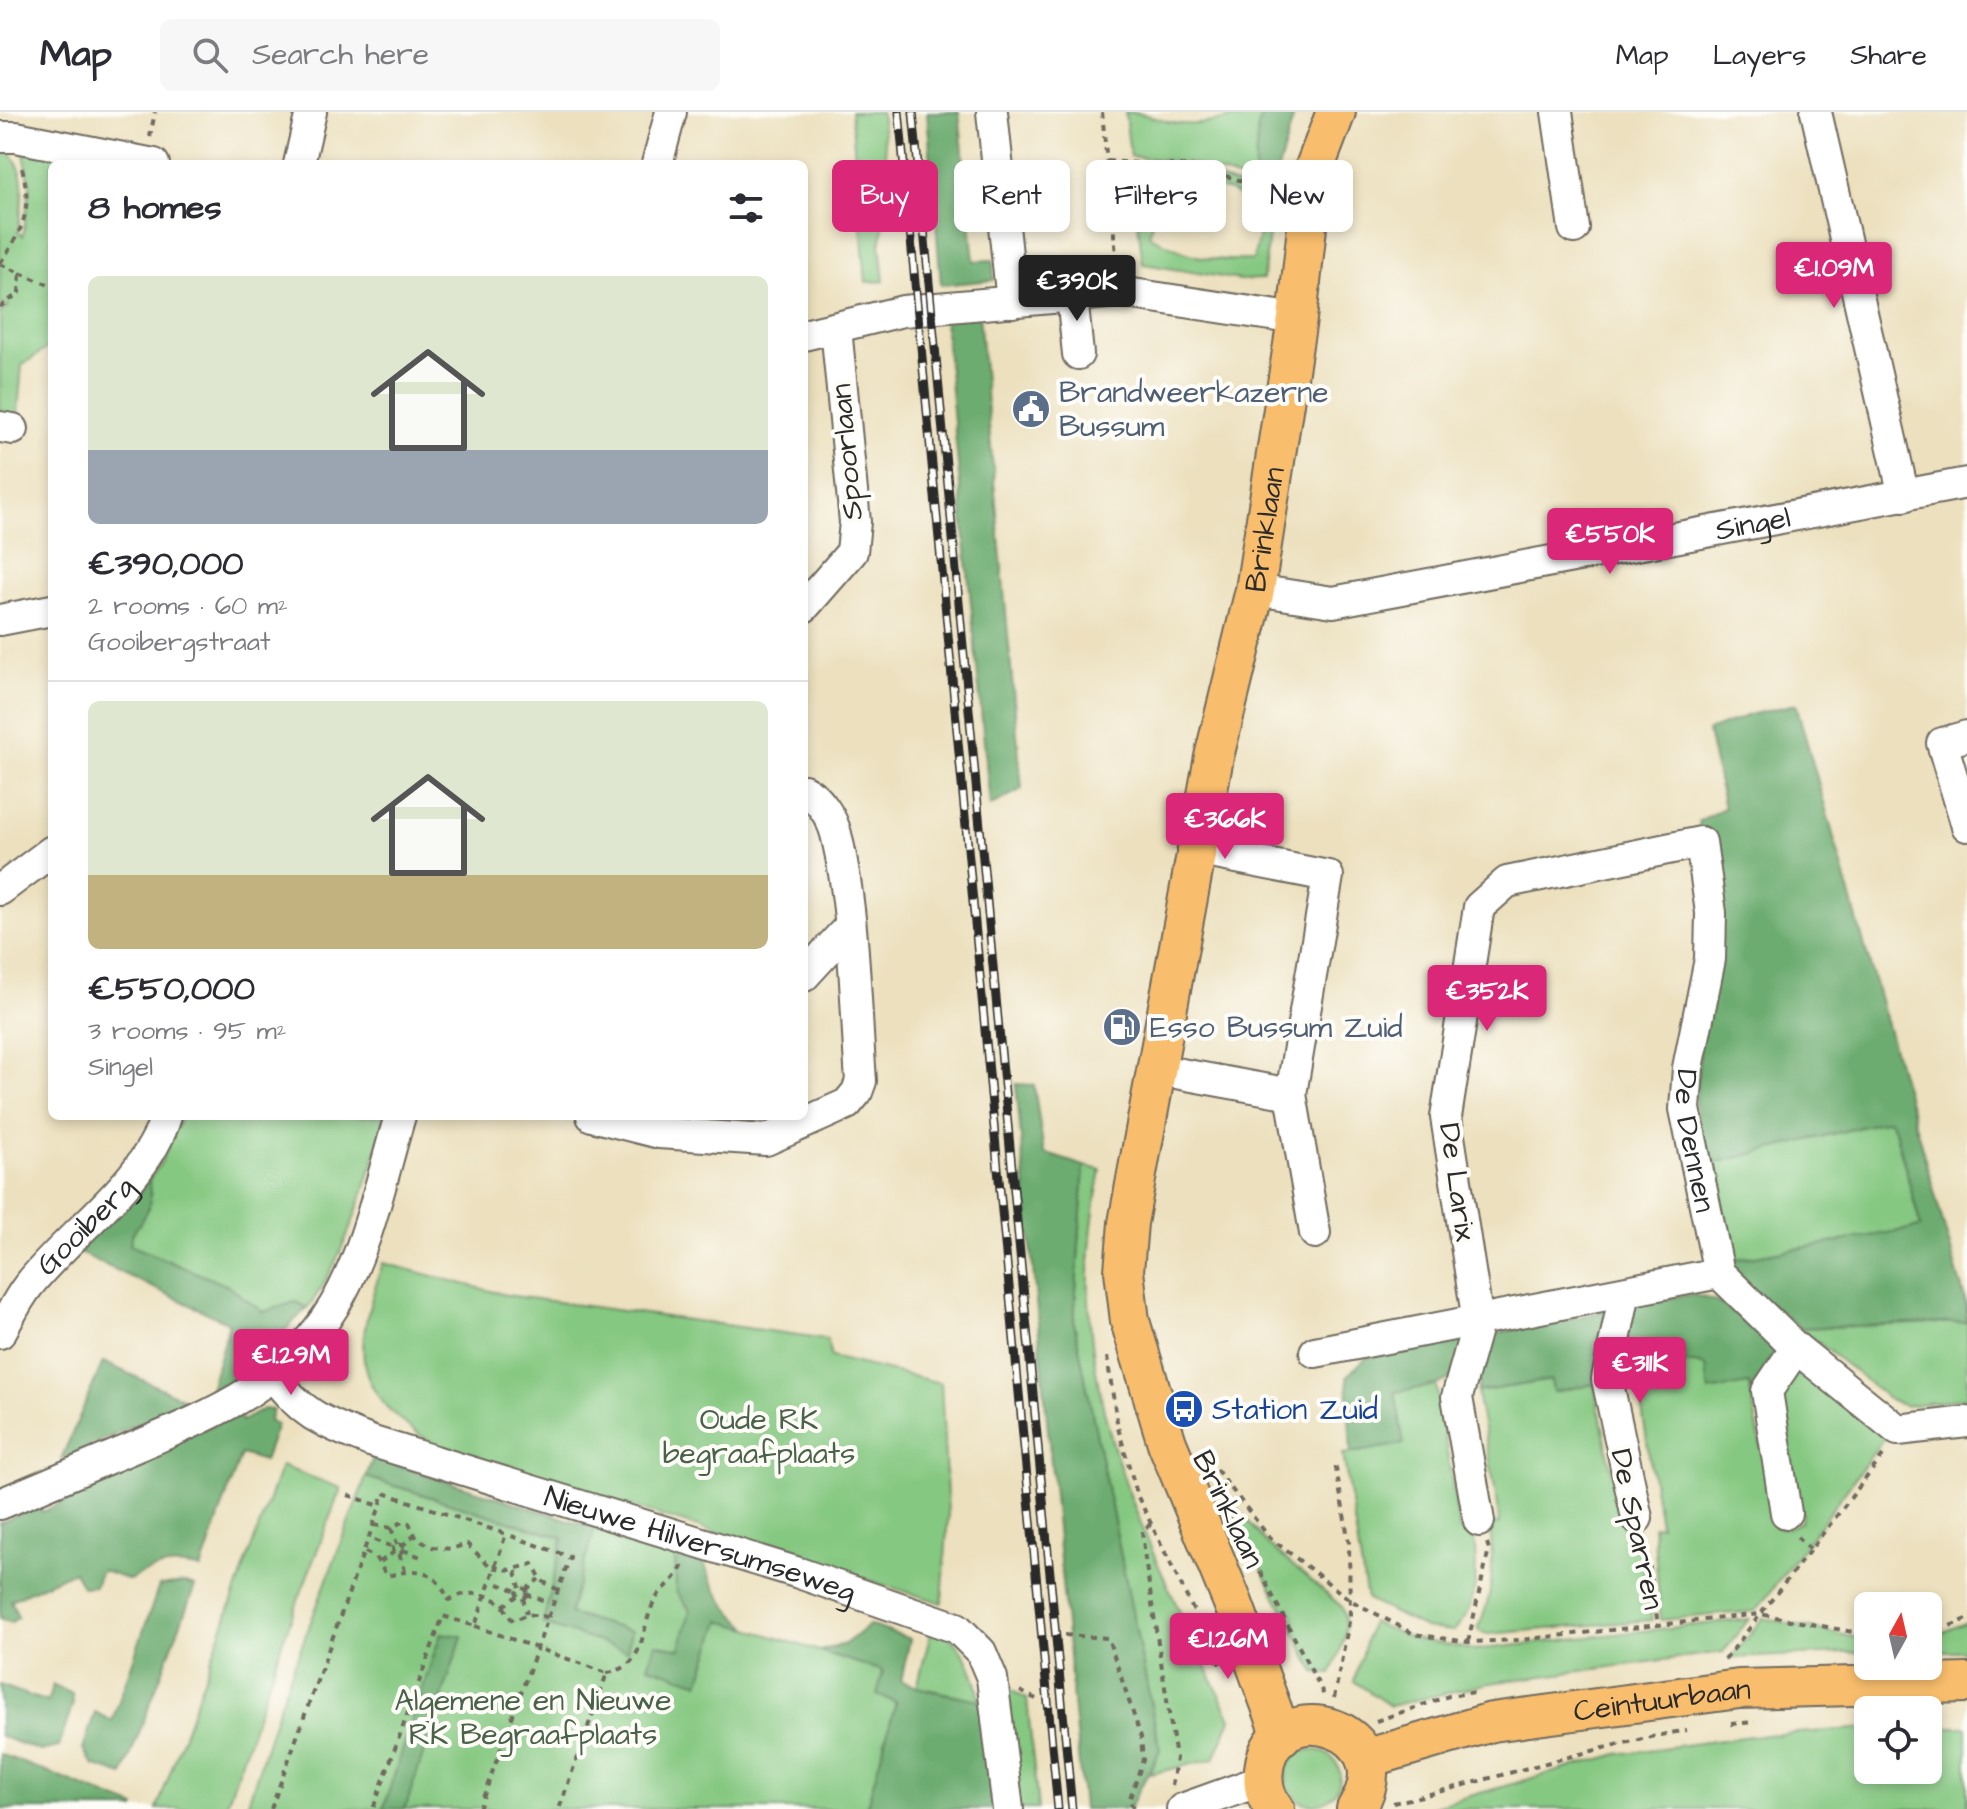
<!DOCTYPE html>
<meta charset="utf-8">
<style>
body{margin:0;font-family:"Architects Daughter",sans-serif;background:#f7f7f7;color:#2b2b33;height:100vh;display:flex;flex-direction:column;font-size:30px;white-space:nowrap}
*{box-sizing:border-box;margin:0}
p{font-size:26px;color:#7c7c81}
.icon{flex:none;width:44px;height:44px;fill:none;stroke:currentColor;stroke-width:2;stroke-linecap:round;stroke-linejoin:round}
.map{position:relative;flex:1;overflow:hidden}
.panel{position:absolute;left:48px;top:48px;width:760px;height:960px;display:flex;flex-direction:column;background:#fff;border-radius:12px;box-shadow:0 4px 12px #0003}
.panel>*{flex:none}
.banner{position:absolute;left:832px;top:48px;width:760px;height:72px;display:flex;gap:16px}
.needle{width:52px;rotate:8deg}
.controls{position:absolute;left:1854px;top:1480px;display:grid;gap:16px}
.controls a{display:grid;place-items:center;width:88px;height:88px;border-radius:12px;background:#fff;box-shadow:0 4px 12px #0003;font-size:40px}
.price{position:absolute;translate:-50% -68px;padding:0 18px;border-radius:8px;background:#db2777;color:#fff;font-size:26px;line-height:52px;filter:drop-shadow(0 2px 4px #0008)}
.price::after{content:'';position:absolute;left:50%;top:48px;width:24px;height:18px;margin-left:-12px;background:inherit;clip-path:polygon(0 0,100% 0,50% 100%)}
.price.selected{background:#222;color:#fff}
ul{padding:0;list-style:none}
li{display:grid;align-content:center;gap:16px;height:424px;padding:0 40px}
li+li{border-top:2px solid #e1e1e2}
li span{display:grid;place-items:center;height:248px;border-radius:12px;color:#555}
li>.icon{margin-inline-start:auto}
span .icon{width:144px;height:144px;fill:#fffc;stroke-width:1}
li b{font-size:34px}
h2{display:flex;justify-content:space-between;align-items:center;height:96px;padding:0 40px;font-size:34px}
.pill{padding:0 28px;border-radius:12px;background:#fff;box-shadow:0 4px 12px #0003;font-size:28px;line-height:72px}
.pill.selected{background:#db2777;color:#fff}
header{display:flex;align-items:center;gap:48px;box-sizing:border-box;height:112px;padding:0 40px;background:#fff;border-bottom:2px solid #e1e1e2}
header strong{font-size:38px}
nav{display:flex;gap:44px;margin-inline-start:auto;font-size:28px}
.search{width:560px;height:72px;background:#f7f7f7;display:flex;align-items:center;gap:20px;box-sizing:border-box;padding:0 28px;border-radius:12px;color:#7c7c81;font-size:30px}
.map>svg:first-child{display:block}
</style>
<header>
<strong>Map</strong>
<div class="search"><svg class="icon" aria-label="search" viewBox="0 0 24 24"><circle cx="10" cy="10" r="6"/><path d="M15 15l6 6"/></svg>Search here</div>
<nav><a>Map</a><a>Layers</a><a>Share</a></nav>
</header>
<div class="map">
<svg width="1967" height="1697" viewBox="0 0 1967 1697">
<rect width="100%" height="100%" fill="#fdfcf7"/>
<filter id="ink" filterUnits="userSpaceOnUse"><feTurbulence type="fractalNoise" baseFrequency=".0125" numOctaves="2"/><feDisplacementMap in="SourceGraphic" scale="16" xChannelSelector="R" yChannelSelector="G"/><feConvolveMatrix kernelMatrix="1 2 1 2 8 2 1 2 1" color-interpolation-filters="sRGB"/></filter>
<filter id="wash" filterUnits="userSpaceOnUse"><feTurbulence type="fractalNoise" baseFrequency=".006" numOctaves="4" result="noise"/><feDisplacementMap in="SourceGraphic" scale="32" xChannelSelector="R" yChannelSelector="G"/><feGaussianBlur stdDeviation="1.8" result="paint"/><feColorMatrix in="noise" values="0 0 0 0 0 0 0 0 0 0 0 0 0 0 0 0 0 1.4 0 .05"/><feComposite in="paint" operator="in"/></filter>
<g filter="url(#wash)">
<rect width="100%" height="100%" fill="#ece0be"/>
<g fill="#85c881" stroke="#587a56" stroke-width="2" fill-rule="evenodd">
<path d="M 851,0 L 881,0 L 890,78 L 880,133 L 884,169 L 866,170 Z"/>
<path d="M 1125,0 C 1142,0 1154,6 1169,10 C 1193,16 1217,9 1240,4 L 1241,0 L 1263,0 L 1258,15 L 1254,62 L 1274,71 L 1273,78 L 1194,52 L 1130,44 Z"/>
<path d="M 0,34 C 31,49 22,93 18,120 L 23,124 L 30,73 L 23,36 L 109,52 L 52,52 L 52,233 L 22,253 L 17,312 L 0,308 L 0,201 L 9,194 L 0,193 Z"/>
<path d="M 1131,54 L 1200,60 L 1274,86 L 1263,167 L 1240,168 L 1143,152 ZM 1200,72 L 1230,79 L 1265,98 L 1253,148 C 1208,150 1188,145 1149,123 L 1162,73 Z"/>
<path d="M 182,1004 L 385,1004 C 373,1057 342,1155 307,1196 L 296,1190 L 263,1200 L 228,1174 L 130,1133 C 131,1109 157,1109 149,1067 L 159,1055 Z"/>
<path d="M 1889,1008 L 1895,1019 L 1921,1115 L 1727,1149 L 1707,1053 Z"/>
<path d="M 1084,1054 L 1101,1058 C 1056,1271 1143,1421 1231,1607 L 1214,1647 L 1150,1662 L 1160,1638 L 1074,1211 Z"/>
<path d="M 383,1151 L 506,1183 L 827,1227 L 831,1245 L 941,1271 L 948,1403 L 942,1491 L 437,1334 C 349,1280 352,1242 383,1151 Z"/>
<path d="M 1967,1210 L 1967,1286 L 1905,1294 L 1890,1288 L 1800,1216 Z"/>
<path d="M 1690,1248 L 1749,1272 L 1777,1415 L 1787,1416 L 1801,1410 L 1802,1402 L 1783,1302 L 1783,1282 L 1797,1262 L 1806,1263 L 1886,1324 L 1756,1499 L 1661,1508 L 1653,1414 L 1660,1413 L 1636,1258 Z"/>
<path d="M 1552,1268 L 1553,1280 L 1594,1272 L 1624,1418 L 1637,1416 L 1652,1508 L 1488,1522 L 1479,1519 L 1478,1515 C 1495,1484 1493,1447 1490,1414 L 1499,1411 L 1498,1393 L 1477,1280 Z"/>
<path d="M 1436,1273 L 1460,1419 L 1473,1417 C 1477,1449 1481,1496 1453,1519 L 1425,1516 L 1367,1488 L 1343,1342 L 1403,1332 L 1395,1280 Z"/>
<path d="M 281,1354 L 341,1376 L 283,1528 L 225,1697 L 157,1697 Z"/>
<path d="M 366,1365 L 563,1426 L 543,1511 L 630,1519 L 569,1502 L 595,1416 L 675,1441 L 676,1479 L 690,1498 L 680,1538 L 656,1532 L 699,1571 L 720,1508 L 884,1559 L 897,1595 L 866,1697 L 405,1697 L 462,1525 L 441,1521 L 383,1697 L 246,1697 L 281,1588 Z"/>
<path d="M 1218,1372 L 1267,1432 L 1341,1494 C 1353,1515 1339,1542 1331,1562 L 1315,1560 Z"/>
<path d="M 1763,1506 L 1868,1528 L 1868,1540 L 1731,1546 Z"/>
<path d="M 1749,1507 L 1723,1540 L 1490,1571 L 1390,1594 L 1354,1569 L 1371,1510 L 1414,1527 L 1474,1538 Z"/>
<path d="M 1967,1510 L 1967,1539 L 1928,1539 L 1928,1526 Z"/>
<path d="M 933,1512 C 962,1532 974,1553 980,1588 L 917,1575 Z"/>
<path d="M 1007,1576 L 1027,1587 L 1038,1697 L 1016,1697 Z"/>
<path d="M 1928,1615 L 1967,1615 L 1967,1697 L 1424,1697 L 1618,1642 L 1751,1624 L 1868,1616 L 1868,1658 L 1928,1658 Z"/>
<circle cx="1313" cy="1665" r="27"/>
</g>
<g fill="#6cac6f" stroke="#4c6c4d" stroke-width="2">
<path d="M 927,0 L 959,0 L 974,149 L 993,148 L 994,168 L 941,173 Z"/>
<path d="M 1263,0 L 1295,0 L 1274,71 L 1254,62 L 1258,15 Z"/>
<path d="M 979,203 L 1022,677 L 990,694 L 944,204 Z"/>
<path d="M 1796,592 L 1967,1195 L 1967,1210 L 1800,1216 L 1744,1170 L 1727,1149 L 1921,1115 L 1896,1020 L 1889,1008 L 1707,1053 L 1695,994 L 1713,785 L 1699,709 L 1724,696 L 1708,619 L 1749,603 Z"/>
<path d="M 1016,972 L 1034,973 L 1044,1041 L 1084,1054 L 1074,1211 L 1160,1638 L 1129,1697 L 1083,1697 Z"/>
<path d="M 149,1067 C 157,1109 130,1110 130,1133 L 228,1174 L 263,1200 L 296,1190 L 307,1196 L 238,1266 L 209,1280 L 229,1211 L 73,1138 L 133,1086 Z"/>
<path d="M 1686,1183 C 1725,1183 1748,1213 1775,1238 L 1751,1280 L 1749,1272 L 1709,1279 L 1706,1254 C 1679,1244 1653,1258 1625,1258 L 1621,1252 L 1633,1193 Z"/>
<path d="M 1611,1198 L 1594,1272 L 1553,1280 L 1551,1268 L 1477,1280 L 1488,1230 L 1498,1221 Z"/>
<path d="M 1468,1226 L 1450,1267 L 1436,1273 L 1395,1280 L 1404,1332 L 1351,1341 L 1347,1264 L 1366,1246 Z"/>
<path d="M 103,1250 L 189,1289 L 61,1347 Z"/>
<path d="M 264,1297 L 273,1298 L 269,1309 L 277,1312 L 264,1349 L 241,1342 L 201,1457 C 173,1449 155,1455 129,1468 L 101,1458 L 95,1474 L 82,1475 L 74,1459 L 11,1488 L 18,1505 L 11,1511 L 0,1506 L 0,1411 L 39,1393 L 42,1400 L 106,1371 L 103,1363 L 238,1301 L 242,1309 Z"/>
<path d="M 373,1346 L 595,1416 L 569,1502 L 631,1519 L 627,1539 L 543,1512 L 563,1426 L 366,1365 Z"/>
<path d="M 675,1441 L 703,1448 C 713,1478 726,1497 750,1517 L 720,1509 L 699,1571 L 648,1554 L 656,1532 L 680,1537 L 690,1498 L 676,1479 Z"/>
<path d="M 185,1471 L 195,1474 L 123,1663 L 93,1653 L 83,1637 L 95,1600 L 112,1609 L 159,1474 Z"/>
<path d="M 869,1513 L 910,1527 L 901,1569 L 926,1578 L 980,1588 L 997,1697 L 866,1697 L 896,1590 L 877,1583 L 883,1559 L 819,1539 L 845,1532 Z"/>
<path d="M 441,1521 L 462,1524 L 405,1697 L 383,1697 Z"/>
<path d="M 0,1573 L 47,1590 L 53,1573 L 72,1582 L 73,1591 L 59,1635 L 40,1639 L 0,1624 Z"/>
<path d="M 0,1642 L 136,1695 L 135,1697 L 0,1697 Z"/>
</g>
</g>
<g filter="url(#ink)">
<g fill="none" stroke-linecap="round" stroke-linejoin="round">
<defs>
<g id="minor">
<path d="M 992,0 L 1012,190"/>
<path d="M 1557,0 L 1574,116"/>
<path d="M 1816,0 L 1904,384"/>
<path d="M 0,25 L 16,25 L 154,52"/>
<path d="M 299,52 L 311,0"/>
<path d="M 657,52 L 671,0"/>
<path d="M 1072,184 L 1078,242"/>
<path d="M 804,223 L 903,199 L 1120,180 L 1297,207"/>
<path d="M 0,315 L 13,317"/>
<path id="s1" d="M 1255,478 L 1333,490 L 1967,371"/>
<path d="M 804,495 L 852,440 L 855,410 L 836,216"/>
<path d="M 0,508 L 52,498"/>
<path d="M 1967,624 L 1942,631 L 1967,714"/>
<path d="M 0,778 L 52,739"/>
<path d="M 804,864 L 849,815"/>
<path d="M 1154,957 L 1291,982 L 1328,764 L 1196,738"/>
<path d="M 1291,982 L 1315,1121"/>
<path d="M 592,1004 L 659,1021 L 766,1028 L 847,992 L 857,980 L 861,969 C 855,890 855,799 836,722 C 832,706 819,685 804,678"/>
<path d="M 1625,1180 L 1607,1267 L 1637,1406"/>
<path id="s2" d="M 0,1221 C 9,1206 17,1188 28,1174 C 70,1120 147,1070 166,1004"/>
<path d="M 1315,1240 L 1719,1161"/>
<path id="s3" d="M 274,1264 C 302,1304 326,1311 370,1329 L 799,1461 L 957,1516 L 981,1540 L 992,1566 L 1008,1697"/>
<path d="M 0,1392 C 45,1373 90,1354 135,1335 C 216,1301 286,1273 334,1194 C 368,1137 381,1067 400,1004"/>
<path d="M 1786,1401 L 1767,1279 L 1796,1236"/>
<path id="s4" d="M 1479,1409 L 1457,1285 L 1478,1210 L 1446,1005 L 1479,795 L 1507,770 L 1701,730 L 1711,801 L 1710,847 L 1688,956 L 1685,997 L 1719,1161 L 1796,1236 L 1898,1318 L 1967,1310"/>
<path d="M 1182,1697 L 1263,1668"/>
</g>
<g id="major">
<path id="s5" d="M 1282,1624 L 1233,1491 L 1167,1331 L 1130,1209 L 1124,1159 L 1128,1111 L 1214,645 L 1255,478 L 1297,207 L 1313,60 L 1336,0"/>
<path id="s6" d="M 1365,1647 L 1492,1610 L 1739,1577 L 1967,1571"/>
<path d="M 1275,1697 C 1265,1686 1262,1672 1264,1657 C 1273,1576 1408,1617 1356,1697"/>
</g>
</defs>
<use href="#minor" stroke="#6f6a5e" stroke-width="34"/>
<use href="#major" stroke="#6f6a5e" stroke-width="42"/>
<g stroke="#6f6a5e" stroke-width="4" stroke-dasharray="6 6" stroke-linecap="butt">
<path d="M 1102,0 L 1117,153"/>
<path d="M 150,25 L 155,0"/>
<path d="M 1107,49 L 1198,55 L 1279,81"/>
<path d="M 0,151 C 25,115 33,96 21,52"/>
<path d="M 0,152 L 20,161 L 19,181 L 0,195"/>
<path d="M 20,161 L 52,174"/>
<path d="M 1107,1245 L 1118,1316 L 1138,1385 L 1222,1557"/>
<path d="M 1209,1348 L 1269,1425 L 1350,1488 L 1414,1522 L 1468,1530 L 1519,1528 L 1760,1502 L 1868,1523"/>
<path d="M 348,1383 L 380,1394 L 384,1381 L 506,1422 L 475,1514 L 443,1504 L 373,1697"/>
<path d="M 1151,1412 L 1142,1418 L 1145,1447 L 1176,1646 L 1172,1674"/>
<path d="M 374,1413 L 391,1416 L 404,1409 L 409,1411 L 417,1427 L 432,1435 L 451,1437 L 467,1432 L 491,1455 L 510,1458 L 533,1452 L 542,1469 L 558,1478"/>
<path d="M 391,1416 L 397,1432"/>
<path d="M 1238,1417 L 1324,1583"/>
<path d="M 1797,1425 L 1810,1437"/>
<path d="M 374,1428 L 393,1435"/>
<path d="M 1646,1430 L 1658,1513"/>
<circle cx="398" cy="1437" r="5"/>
<path d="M 402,1434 L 414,1423"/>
<path d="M 403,1438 L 421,1445"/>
<path d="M 365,1440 L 375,1445 L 387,1464 C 418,1456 432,1454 449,1488 C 464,1478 491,1480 503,1494 C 508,1500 508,1505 514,1509 L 527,1502 L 548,1505"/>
<path d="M 399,1442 L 405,1458"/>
<path d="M 380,1450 L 394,1440"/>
<path d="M 516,1459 L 520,1476"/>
<path d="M 498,1472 L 517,1479"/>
<circle cx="522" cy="1481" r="5"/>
<path d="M 526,1478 L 539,1467"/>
<path d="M 526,1482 L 545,1489"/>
<path d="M 523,1486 L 527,1502"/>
<path d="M 503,1494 L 517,1484"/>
<path d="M 475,1514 L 607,1561 L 559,1697"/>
<path d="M 1065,1523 L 1108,1526 L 1141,1625 L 1143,1648 L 1129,1689 L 1134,1697"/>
<path d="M 1928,1523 L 1967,1507"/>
<path d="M 1468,1530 L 1489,1437 L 1487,1431"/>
<path d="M 1725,1548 L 1886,1340"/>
<path d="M 607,1561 C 651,1555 638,1507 660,1481 C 670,1470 678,1466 683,1452"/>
<path d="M 1020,1579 L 1038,1588"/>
<path d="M 1334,1586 L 1350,1505 L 1349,1431 L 1335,1351"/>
<path d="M 1376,1609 L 1449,1584 L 1475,1580"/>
<path d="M 1731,1612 L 1755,1610"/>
<path d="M 1393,1691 C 1492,1668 1588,1636 1687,1618"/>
<path d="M 271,1697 L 380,1394"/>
<path d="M 479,1697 L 570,1445 L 506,1422"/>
</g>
<use href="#minor" stroke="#fff" stroke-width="30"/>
<use href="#major" stroke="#f9be6d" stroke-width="38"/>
<defs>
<g id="rail">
<path d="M 899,0 L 1058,1697"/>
<path d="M 913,0 L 1072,1697"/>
</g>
</defs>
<use href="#rail" stroke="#2b2b2b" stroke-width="9"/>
<use href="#rail" stroke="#fdfcf7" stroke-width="6" stroke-dasharray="18" stroke-linecap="butt"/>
</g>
</g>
<defs>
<symbol id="civic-disc" viewBox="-11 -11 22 22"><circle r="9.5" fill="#5c6f8a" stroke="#fdfcf7"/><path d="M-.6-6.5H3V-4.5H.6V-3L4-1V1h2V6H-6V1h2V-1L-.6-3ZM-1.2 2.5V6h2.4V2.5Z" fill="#fff"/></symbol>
<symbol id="fuel-disc" viewBox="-11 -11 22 22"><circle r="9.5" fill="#5c6f8a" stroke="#fdfcf7"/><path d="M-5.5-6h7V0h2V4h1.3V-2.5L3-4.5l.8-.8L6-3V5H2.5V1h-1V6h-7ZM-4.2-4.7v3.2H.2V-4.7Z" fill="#fff"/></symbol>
<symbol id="bus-disc" viewBox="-11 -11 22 22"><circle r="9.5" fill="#1a4fb4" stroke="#fdfcf7"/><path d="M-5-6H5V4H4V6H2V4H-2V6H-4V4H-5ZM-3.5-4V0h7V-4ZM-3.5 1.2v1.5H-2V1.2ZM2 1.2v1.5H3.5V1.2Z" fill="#fff"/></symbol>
</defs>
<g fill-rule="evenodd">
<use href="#civic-disc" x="1009" y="275" width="44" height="44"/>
<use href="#fuel-disc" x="1100" y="893" width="44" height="44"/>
<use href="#bus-disc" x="1162" y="1275" width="44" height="44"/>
</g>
<g text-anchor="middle" stroke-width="8" stroke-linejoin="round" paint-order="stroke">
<g font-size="30" fill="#4e5e75" stroke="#fdfcf7" text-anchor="start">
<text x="1059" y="290">Brandweerkazerne<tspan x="1059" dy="34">Bussum</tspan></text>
<text x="1150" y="925">Esso Bussum Zuid</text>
</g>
<g font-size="30" fill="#2b2b2b" stroke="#fdfcf7">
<text transform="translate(846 340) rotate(-95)" y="10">Spoorlaan</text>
<text dy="10" stroke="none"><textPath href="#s1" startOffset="506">Singel</textPath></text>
<text dy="10" stroke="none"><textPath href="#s5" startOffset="1248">Brinklaan</textPath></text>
<text dy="10" stroke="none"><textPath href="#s4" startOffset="1162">De Dennen</textPath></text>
<text transform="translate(1458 1070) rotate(82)" y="10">De Larix</text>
<text dy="10" stroke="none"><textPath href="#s2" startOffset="138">Gooiberg</textPath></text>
<text transform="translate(1229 1397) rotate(64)" y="10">Brinklaan</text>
<text transform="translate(1638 1417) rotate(78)" y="10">De Sparren</text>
<text dy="10" stroke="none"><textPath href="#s3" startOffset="464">Nieuwe Hilversumseweg</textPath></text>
<text dy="10" stroke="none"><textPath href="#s6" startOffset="304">Ceintuurbaan</textPath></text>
</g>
<g font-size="30" fill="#164399" stroke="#fdfcf7" text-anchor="start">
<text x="1212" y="1307">Station Zuid</text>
</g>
<g font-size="30" fill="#4a6249" stroke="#fdfcf7">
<text x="759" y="1317">Oude RK<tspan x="759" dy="34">begraafplaats</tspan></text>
<text x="533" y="1598">Algemene en Nieuwe<tspan x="533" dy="34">RK Begraafplaats</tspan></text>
</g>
</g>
</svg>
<div class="controls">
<a><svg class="needle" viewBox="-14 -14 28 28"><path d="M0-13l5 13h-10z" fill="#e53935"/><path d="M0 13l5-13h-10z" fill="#7c7c81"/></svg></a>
<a><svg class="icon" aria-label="locate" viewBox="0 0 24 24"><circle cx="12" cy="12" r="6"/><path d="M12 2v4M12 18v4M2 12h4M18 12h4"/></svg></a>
</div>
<b class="price" style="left:1834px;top:198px">€1.09M</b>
<b class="price selected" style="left:1077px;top:211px">€390K</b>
<b class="price" style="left:1610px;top:464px">€550K</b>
<b class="price" style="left:1225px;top:749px">€366K</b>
<b class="price" style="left:1487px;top:921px">€352K</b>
<b class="price" style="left:291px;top:1285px">€1.29M</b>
<b class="price" style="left:1640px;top:1293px">€311K</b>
<b class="price" style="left:1228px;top:1569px">€1.26M</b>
<div class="banner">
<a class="pill selected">Buy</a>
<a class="pill">Rent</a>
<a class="pill">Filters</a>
<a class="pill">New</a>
</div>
<section class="panel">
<h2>8 homes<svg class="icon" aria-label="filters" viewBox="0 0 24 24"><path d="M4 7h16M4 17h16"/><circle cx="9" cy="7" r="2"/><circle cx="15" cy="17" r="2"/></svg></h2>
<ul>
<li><span style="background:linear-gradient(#dfe7d0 70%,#9aa5b1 0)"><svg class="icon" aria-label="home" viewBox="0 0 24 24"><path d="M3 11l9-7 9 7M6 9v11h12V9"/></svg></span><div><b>€390,000</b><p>2 rooms · 60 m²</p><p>Gooibergstraat</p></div></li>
<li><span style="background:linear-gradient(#dfe7d0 70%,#c2b280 0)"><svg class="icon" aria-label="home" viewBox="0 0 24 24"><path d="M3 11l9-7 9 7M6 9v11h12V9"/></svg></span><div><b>€550,000</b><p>3 rooms · 95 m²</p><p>Singel</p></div></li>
</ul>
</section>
</div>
